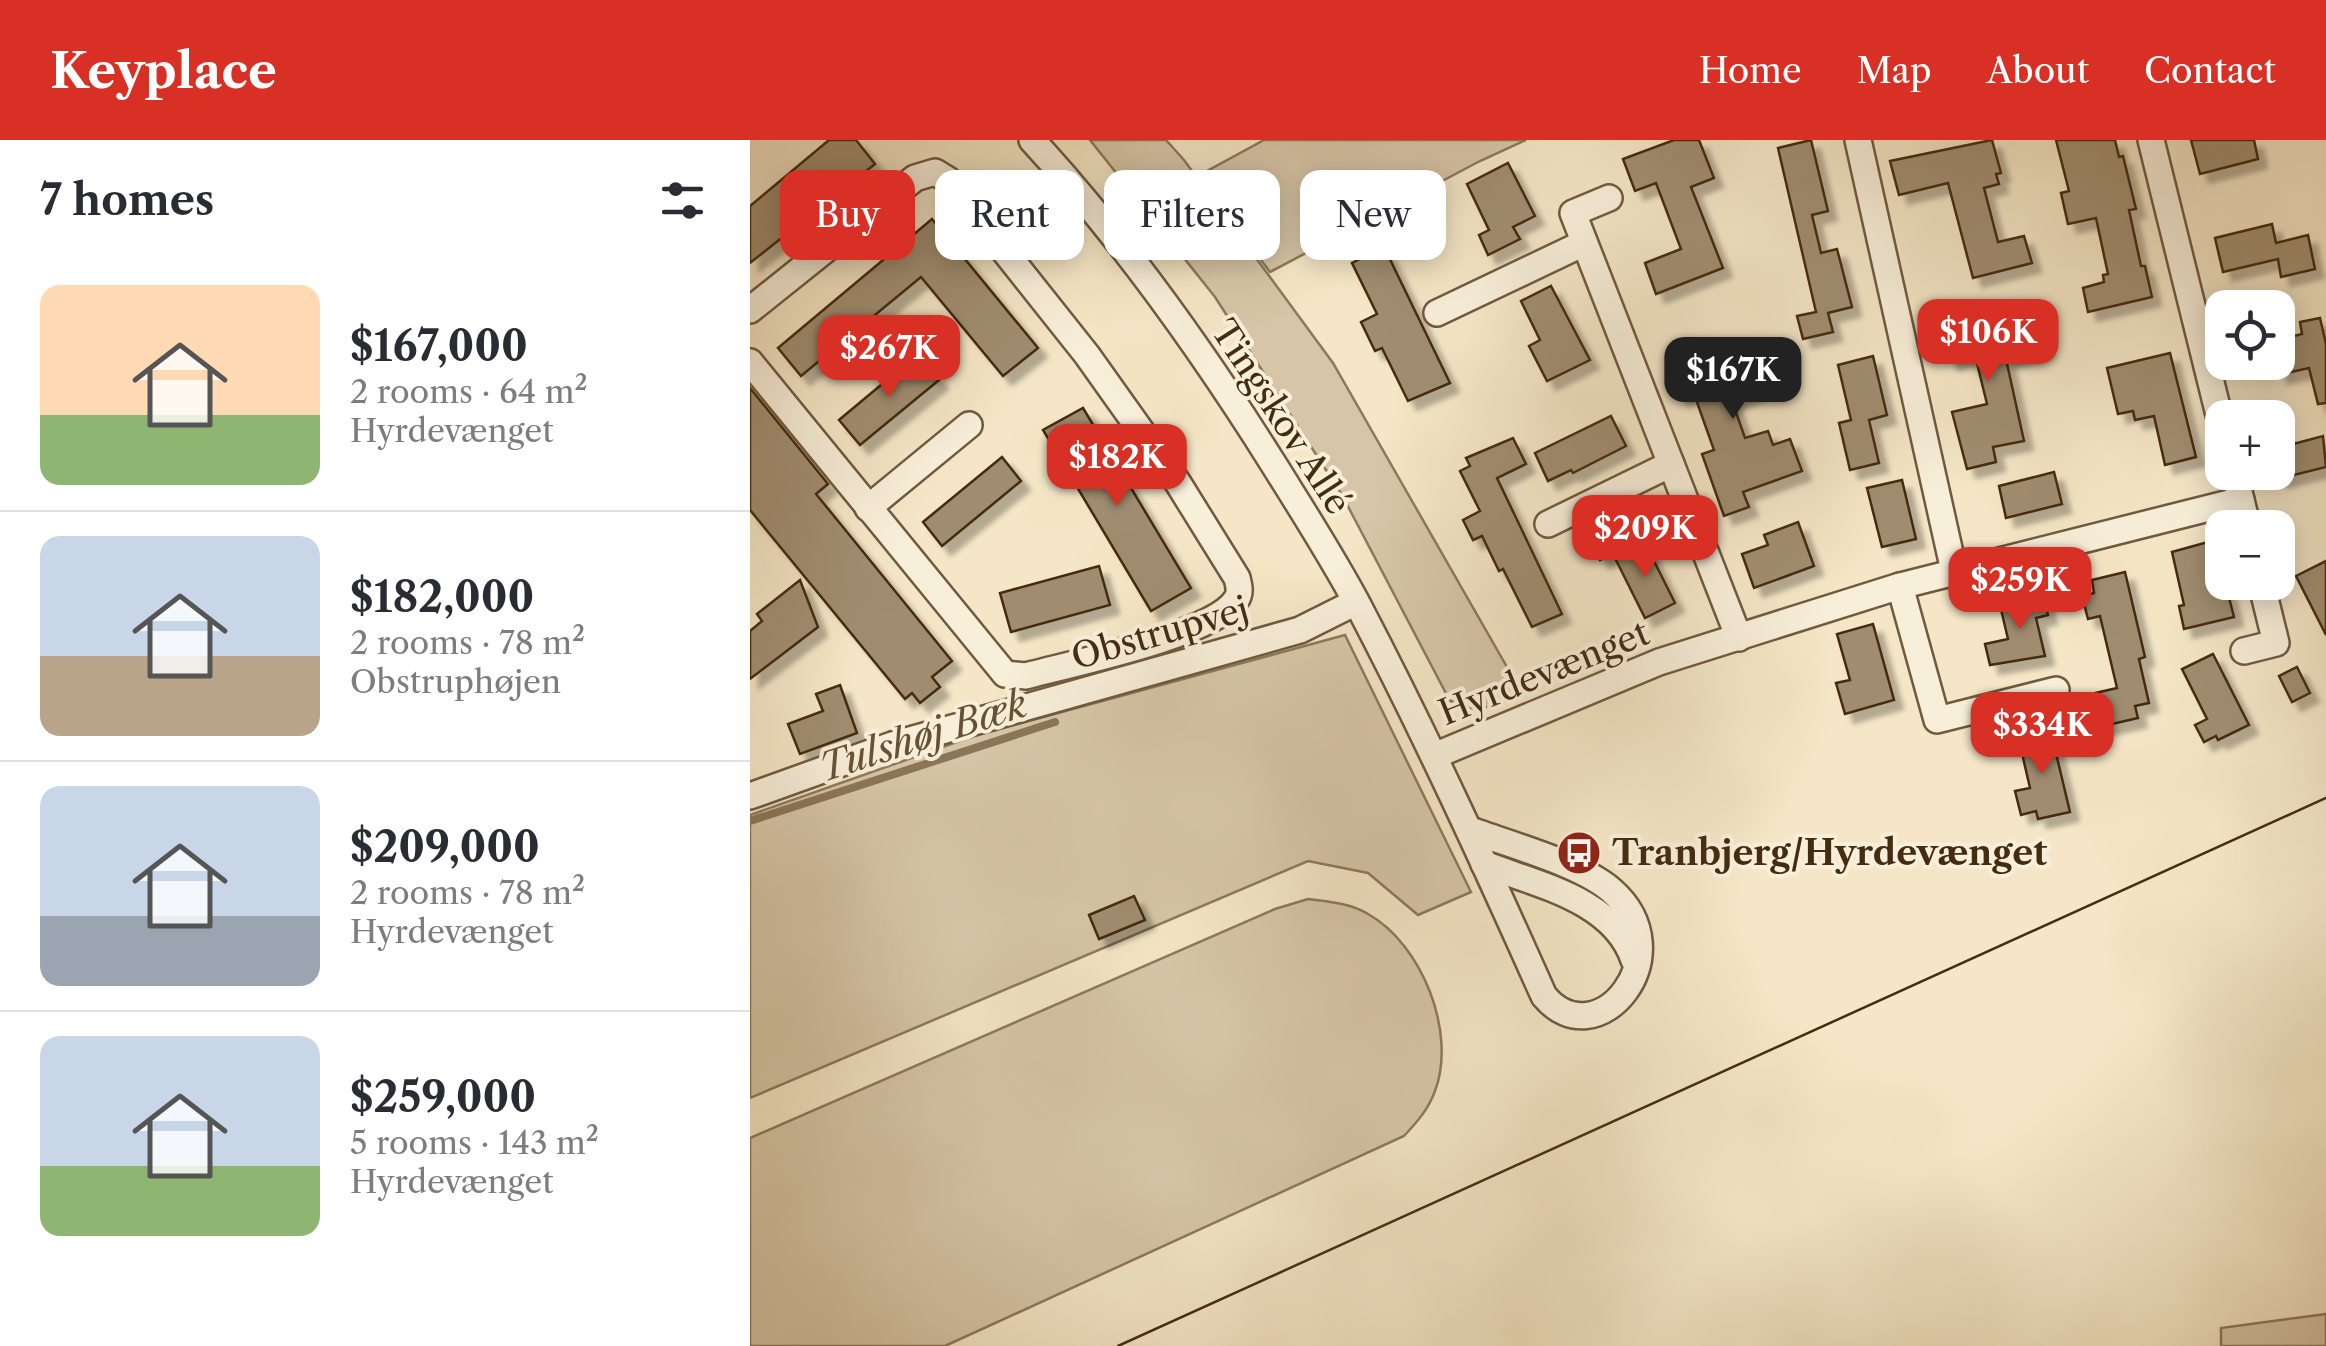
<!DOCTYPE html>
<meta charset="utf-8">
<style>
body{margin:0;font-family:"Libre Caslon Text",serif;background:#f7f7f7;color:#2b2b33;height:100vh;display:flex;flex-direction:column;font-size:38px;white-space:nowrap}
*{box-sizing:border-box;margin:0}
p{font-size:32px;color:#7c7c81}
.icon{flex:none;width:55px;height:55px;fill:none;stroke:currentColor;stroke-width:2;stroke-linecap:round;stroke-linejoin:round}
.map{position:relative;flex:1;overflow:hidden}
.sheet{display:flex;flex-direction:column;background:#fff;width:750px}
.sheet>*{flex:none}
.guide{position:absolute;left:30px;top:30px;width:950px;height:90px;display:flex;gap:20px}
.tools{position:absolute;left:1455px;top:150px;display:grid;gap:20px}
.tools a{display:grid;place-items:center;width:90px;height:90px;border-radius:20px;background:#fff;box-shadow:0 5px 25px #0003;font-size:50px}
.price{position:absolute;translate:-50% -85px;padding:0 22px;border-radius:20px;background:#d93025;color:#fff;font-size:32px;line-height:65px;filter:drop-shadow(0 2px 5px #0008)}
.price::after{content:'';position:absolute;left:50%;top:60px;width:30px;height:22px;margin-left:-15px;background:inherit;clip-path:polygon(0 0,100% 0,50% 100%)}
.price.active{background:#222;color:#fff}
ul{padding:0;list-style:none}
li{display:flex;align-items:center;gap:30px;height:250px;padding:0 40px}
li+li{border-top:2px solid #e1e1e2}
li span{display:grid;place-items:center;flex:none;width:280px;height:200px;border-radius:20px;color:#555}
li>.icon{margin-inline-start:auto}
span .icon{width:120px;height:120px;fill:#fffc;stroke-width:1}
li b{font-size:42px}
h2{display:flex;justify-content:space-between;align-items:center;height:120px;padding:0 40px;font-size:42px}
.pill{padding:0 35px;border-radius:20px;background:#fff;box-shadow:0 5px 25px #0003;font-size:35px;line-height:90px}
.pill.active{background:#d93025;color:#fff}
header{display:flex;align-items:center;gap:60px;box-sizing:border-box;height:140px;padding:0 50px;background:#d93025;color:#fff}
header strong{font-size:48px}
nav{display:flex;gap:55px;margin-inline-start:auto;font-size:35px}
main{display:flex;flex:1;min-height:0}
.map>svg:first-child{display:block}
</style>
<header>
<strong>Keyplace</strong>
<nav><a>Home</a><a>Map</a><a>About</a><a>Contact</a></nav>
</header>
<main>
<section class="sheet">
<h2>7 homes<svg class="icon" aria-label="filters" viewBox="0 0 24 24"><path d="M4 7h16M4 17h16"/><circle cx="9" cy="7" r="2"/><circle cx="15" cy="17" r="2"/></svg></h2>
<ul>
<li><span style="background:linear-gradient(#ffd9b3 65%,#8fb573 0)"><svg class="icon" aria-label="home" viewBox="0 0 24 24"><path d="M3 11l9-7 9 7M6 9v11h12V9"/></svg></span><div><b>$167,000</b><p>2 rooms · 64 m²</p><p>Hyrdevænget</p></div></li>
<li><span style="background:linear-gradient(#c9d6e8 60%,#b9a48a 0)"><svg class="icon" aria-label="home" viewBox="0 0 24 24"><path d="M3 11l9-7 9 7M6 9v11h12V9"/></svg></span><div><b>$182,000</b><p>2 rooms · 78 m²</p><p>Obstruphøjen</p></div></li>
<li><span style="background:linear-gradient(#c9d6e8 65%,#9aa5b1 0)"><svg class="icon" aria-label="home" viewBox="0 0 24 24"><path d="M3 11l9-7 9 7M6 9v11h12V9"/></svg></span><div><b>$209,000</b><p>2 rooms · 78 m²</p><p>Hyrdevænget</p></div></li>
<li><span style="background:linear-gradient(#c9d6e8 65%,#8fb573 0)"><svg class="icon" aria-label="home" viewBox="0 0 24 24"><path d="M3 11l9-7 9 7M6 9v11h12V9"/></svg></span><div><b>$259,000</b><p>5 rooms · 143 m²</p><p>Hyrdevænget</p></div></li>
</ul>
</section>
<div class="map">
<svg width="1576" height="1206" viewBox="0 0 1576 1206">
<defs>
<filter id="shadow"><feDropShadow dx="9" dy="9" stdDeviation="2.5" flood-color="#0004"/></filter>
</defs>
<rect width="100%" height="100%" fill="#f4e6c6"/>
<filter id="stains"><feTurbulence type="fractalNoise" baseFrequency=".002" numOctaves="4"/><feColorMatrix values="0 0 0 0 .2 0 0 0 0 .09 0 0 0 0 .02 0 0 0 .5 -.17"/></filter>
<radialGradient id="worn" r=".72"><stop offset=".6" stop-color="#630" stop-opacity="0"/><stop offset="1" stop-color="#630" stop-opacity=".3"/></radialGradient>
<g fill="#d6c6a7" stroke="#8d795c" stroke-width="2.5">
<path d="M 340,0 L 416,0 L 434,20 L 583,223 L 773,555 L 727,570 L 700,561 L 592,355 L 465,157 Z"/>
<path d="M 514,0 L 776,0 L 730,21 L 520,132 L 448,36 Z"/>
<path d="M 595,495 L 721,752 L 668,775 L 618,733 L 558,721 L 0,958 L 0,675 L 224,596 Z"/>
<path d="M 558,759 C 579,762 600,763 618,774 C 672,804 707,893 685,951 C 678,970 667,982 654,996 L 195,1206 L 0,1206 L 0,998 L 525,769 Z"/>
<path d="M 1576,1174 L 1576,1206 L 1471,1206 L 1471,1188 Z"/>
</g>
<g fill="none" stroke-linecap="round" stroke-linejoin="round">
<path stroke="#8a7658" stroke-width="8" d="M 0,681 L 305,582"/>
</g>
<g fill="#a08d6f" stroke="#442c11" stroke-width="2.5" filter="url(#shadow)">
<path d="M 79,0 L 106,0 L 125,24 L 0,123 L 0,66 Z"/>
<path d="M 924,0 L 949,0 L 964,38 L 941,47 L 973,128 L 906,154 L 895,123 L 931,109 L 906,43 L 885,51 L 873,19 Z"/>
<path d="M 1061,0 L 1078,71 L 1062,75 L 1071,113 L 1087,109 L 1102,167 L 1078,173 L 1083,192 L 1053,199 L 1047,176 L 1066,172 L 1028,8 Z"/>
<path d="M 1242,0 L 1251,33 L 1246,34 L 1249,44 L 1234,48 L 1248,102 L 1274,96 L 1282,123 L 1223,138 L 1198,43 L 1149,55 L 1140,21 Z"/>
<path d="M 1306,0 L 1365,0 L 1369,17 L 1373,16 L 1386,69 L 1379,70 L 1391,126 L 1395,126 L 1402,157 L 1338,172 L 1333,148 L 1354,142 L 1353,135 L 1358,134 L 1346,78 L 1318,84 L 1311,53 L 1319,51 Z"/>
<path d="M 1441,0 L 1504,0 L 1508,19 L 1450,34 Z"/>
<path d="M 758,23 L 785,76 L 763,87 L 770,99 L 738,115 L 729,95 L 739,90 L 717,44 Z"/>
<path d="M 182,79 L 288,208 L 253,236 L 171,137 L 51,236 L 28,208 Z"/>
<path d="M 1522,84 L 1526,103 L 1558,95 L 1565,129 L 1531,137 L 1528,119 L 1473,132 L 1465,98 Z"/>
<path d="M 634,107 L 700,243 L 658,261 L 632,208 L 625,211 L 611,182 L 627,174 L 602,123 Z"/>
<path d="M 801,146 L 840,220 L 797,241 L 779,206 L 790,200 L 771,161 Z"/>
<path d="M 1249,170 L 1256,198 L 1288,190 L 1293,209 L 1256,219 L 1274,301 L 1243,307 L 1246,322 L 1217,329 L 1202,272 L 1237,264 L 1225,215 L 1199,221 L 1189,185 Z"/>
<path d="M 1570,178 L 1576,204 L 1576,263 L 1568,264 L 1559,228 L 1528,235 L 1528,200 L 1552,194 L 1550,182 Z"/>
<path d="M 983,200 L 989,217 L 1013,208 L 1024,244 L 982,261 L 995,298 L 1018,291 L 1023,305 L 1040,299 L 1052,331 L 993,352 L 999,367 L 974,376 L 952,314 L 964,310 L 943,251 L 929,257 L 917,225 Z"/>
<path d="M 1420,213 L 1446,317 L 1415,325 L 1404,276 L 1385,280 L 1383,271 L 1368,274 L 1357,228 Z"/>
<path d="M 168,214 L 189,240 L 110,305 L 89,280 Z"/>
<path d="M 1123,216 L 1137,275 L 1119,280 L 1129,323 L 1100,330 L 1089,283 L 1101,280 L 1088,225 Z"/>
<path d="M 0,248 L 78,344 L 66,354 L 202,521 L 182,537 L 190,547 L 170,563 L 162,553 L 155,559 L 0,370 Z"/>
<path d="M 333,268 L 441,448 L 401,471 L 293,290 Z"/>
<path d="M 861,276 L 876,306 L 823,333 L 821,330 L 798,341 L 785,313 Z"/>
<path d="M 1573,296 L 1576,327 L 1528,339 L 1528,308 Z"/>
<path d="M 763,298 L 776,324 L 747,338 L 812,474 L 782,487 L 753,429 L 749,431 L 732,396 L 723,400 L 713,380 L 730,371 L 710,331 L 720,326 L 716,318 Z"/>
<path d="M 252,317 L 271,341 L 192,406 L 173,382 Z"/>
<path d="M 1304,332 L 1312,364 L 1256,378 L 1249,346 Z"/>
<path d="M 1152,340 L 1166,399 L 1132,407 L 1117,348 Z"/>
<path d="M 860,372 L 879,406 L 850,420 L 834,384 Z"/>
<path d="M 1048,382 L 1064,426 L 1004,448 L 992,414 L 1018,405 L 1014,395 Z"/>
<path d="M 1465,400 L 1472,442 L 1475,442 L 1484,477 L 1434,489 L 1429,466 L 1434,465 L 1422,412 Z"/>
<path d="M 895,403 L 925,463 L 895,478 L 865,418 Z"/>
<path d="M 1576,421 L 1576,495 L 1546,436 Z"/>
<path d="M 349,426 L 360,465 L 261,492 L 250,453 Z"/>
<path d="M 1375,432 L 1395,517 L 1389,519 L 1399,563 L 1385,566 L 1388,578 L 1336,590 L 1328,557 L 1367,548 L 1350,476 L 1338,479 L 1332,456 L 1344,453 L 1342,440 Z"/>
<path d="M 50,440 L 68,487 L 0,539 L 0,491 L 12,481 L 7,474 Z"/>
<path d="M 1293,455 L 1298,475 L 1286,478 L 1295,516 L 1240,525 L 1235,504 L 1258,499 L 1250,465 Z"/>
<path d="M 1123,484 L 1144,560 L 1095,574 L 1086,543 L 1100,540 L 1087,494 Z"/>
<path d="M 1463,514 L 1499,585 L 1468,600 L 1466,596 L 1454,602 L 1445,585 L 1457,579 L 1432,529 Z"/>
<path d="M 1547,527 L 1560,553 L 1542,562 L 1529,536 Z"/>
<path d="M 90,545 L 107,593 L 50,614 L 38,584 L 73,571 L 66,554 Z"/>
<path d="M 1300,588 L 1320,672 L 1288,679 L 1286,671 L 1271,675 L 1265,651 L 1280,648 L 1268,596 Z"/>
<path d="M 384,756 L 395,780 L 349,799 L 339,775 Z"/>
</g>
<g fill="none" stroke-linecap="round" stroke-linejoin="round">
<defs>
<g id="minor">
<path d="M 282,0 C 374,100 454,213 526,328 C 554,373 583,418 608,465 C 675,593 735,724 794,856 C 847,920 935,814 861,750 C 830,723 757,704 718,689"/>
<path d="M 1108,0 L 1204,431"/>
<path d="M 1401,0 L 1472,287"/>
<path d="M 859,58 L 823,73 L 989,498"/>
<path d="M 0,170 L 165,38 L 185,32 L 198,40 L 337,215 L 428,343 L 487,438 C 489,446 491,453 486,460 C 463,495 320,524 276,536 L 255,534 L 0,222"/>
<path d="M 687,173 L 834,103"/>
<path d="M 1484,332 L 1498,388"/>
<path d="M 118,368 L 219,285"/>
<path d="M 798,384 L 921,324"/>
<path d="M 1150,446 L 1187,580 L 1306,550"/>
<path d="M 1494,511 L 1526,503 L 1511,442"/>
<path d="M 684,616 L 909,522 L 1150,446 L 1491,360"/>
<path d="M 0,656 L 142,605 L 550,490 L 606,462"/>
<path d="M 734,724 C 788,745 864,760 884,820"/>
</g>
</defs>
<use href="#minor" stroke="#705a3e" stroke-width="30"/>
<use href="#minor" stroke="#f8efda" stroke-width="25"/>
<path stroke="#442c11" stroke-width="2.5" d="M 368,1206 L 1576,658"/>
</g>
<defs>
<symbol id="bus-disc" viewBox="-11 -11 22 22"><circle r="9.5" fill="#8f2418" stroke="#f8efda"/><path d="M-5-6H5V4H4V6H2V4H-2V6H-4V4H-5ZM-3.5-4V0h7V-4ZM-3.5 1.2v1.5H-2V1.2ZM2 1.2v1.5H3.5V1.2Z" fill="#fff"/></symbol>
</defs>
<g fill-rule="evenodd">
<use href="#bus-disc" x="804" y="688" width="50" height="50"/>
</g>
<g text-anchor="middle" stroke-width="8" stroke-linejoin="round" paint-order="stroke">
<g font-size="35" fill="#442c11" stroke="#f8efda">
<text transform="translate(531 277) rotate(57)" y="12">Tingskov Allé</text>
<text transform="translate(410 493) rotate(-16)" y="12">Obstrupvej</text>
<text transform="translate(794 533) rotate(-22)" y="12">Hyrdevænget</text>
</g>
<g font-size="35" font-weight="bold" fill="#442c11" stroke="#f8efda" text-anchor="start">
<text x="862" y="725">Tranbjerg/Hyrdevænget</text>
</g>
<g font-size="38" font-style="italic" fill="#675135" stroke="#f8efda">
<text transform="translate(173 596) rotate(-18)" y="13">Tulshøj Bæk</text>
</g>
</g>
<rect width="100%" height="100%" filter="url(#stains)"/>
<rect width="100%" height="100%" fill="url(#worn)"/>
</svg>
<div class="tools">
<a><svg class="icon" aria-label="locate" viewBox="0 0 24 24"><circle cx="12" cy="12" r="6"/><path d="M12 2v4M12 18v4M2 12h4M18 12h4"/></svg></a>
<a>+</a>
<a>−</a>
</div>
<b class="price" style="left:1238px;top:244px">$106K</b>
<b class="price" style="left:139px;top:260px">$267K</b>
<b class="price active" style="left:983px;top:282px">$167K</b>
<b class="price" style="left:367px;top:369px">$182K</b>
<b class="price" style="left:895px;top:440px">$209K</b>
<b class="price" style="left:1270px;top:492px">$259K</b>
<b class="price" style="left:1292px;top:637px">$334K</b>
<div class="guide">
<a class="pill active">Buy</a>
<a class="pill">Rent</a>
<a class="pill">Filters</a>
<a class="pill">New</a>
</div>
</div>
</main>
